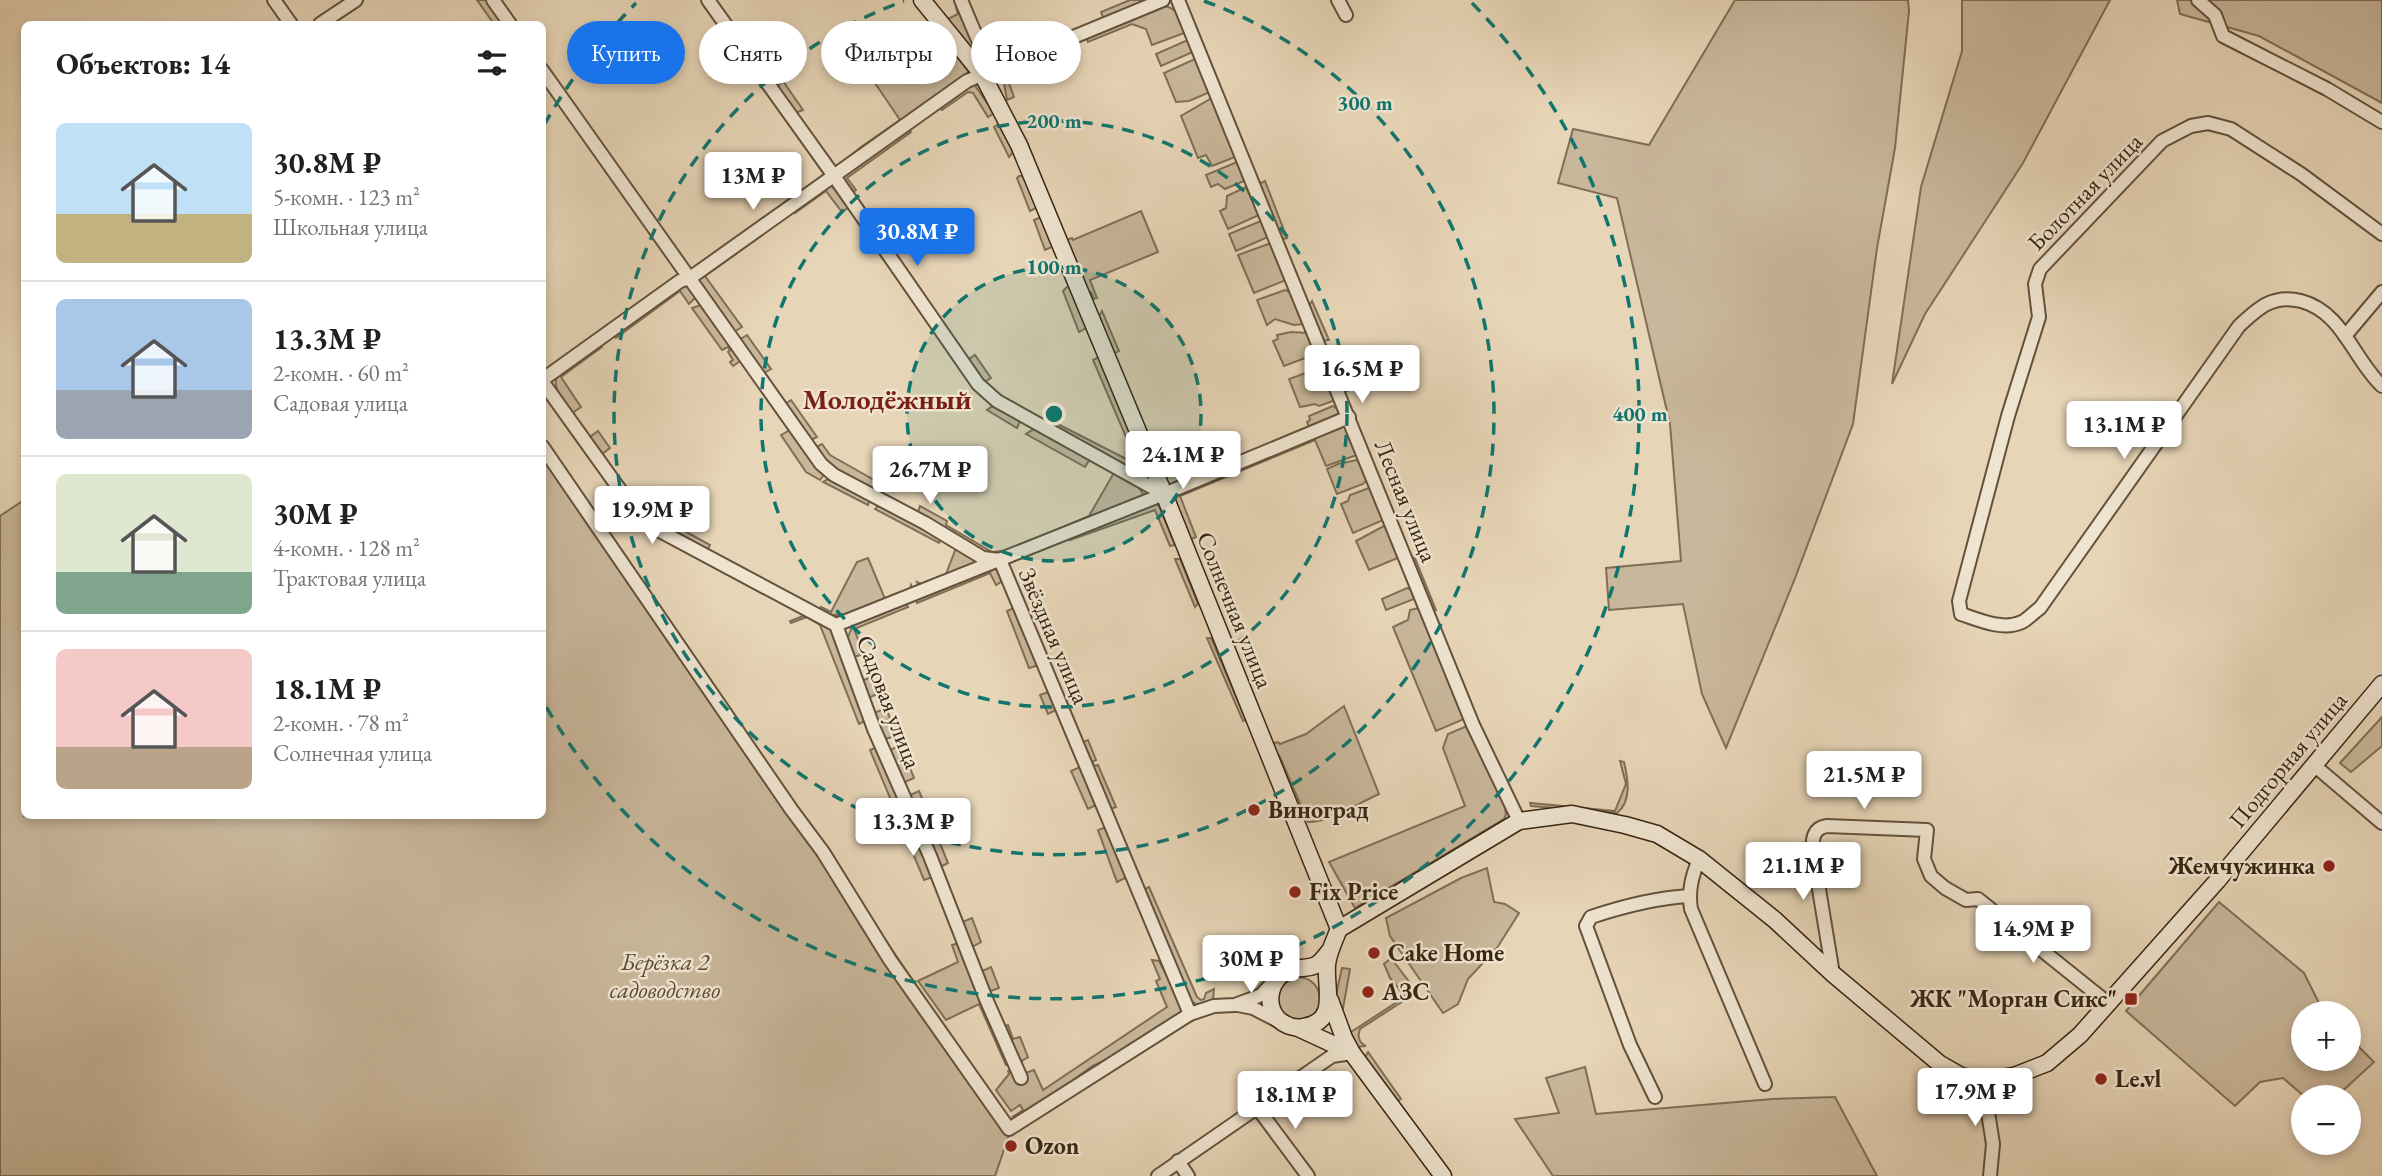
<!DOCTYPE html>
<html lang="ru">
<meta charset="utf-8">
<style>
body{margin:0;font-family:"EB Garamond",serif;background:#f2f2f2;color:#202124;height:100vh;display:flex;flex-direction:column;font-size:26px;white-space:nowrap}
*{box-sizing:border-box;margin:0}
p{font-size:23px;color:#757577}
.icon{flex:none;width:38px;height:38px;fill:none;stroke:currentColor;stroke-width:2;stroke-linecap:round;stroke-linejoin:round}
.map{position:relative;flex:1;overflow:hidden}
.sheet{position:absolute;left:21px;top:21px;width:525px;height:798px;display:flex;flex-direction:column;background:#fff;border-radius:10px;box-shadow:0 4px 10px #0003}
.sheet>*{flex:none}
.banner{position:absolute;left:567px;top:21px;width:665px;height:63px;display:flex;gap:14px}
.controls{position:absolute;left:2291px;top:1001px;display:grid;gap:14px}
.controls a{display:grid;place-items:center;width:70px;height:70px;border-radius:50%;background:#fff;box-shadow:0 4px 10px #0003;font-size:35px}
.price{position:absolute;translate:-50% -60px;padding:0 16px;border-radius:7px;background:#fff;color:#222;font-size:23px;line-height:46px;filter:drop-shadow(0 2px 4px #0008)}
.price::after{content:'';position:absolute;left:50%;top:42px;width:21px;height:16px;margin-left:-10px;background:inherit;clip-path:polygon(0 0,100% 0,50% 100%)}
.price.current{background:#1a73e8;color:#fff}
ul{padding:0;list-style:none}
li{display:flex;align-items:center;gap:21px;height:175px;padding:0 35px}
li+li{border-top:2px solid #e0e0e0}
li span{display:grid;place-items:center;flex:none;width:196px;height:140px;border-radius:10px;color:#555}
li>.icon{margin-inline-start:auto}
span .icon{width:84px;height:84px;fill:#fffc;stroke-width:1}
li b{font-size:30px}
h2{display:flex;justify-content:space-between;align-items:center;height:84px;padding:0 35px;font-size:30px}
.pill{padding:0 24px;border-radius:32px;background:#fff;box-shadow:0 4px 10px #0003;font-size:24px;line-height:63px}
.pill.current{background:#1a73e8;color:#fff}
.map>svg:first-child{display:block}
</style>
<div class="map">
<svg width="2382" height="1176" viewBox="0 0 2382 1176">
<rect width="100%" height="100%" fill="#e7d5b7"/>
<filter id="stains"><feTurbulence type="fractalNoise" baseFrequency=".00286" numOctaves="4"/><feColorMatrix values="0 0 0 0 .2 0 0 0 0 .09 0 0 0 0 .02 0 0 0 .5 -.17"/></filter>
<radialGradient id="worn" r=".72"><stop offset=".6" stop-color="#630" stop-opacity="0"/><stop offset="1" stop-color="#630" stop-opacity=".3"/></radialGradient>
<g fill="#c9b79b" stroke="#806e56" stroke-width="2">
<path d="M 477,0 L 489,0 L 506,24 L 494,24 Z"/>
<path d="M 1130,0 L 1153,0 L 1104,20 L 1101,12 Z"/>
<path d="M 1735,0 L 1908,0 L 1909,11 L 1895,148 L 1877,248 L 1853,424 L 1794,581 L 1726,748 L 1702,694 L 1683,604 L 1609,610 L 1606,568 L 1681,561 L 1670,424 L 1617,198 L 1558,183 L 1573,129 L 1649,145 Z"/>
<path d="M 1962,0 L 2110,0 L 2023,163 L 1925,314 L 1892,384 L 1921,187 L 1962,51 Z"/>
<path d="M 2177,0 L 2382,0 L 2382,103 L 2259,36 L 2180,14 Z"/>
<path d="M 958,3 L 978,55 L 977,58 L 940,16 L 944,14 L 948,19 L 958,14 L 956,7 Z"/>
<path d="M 1164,6 C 1178,8 1182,20 1187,32 L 1152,45 L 1146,29 L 1132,24 L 1088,42 L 1086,36 Z"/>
<path d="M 934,26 L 968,71 L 967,74 L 840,165 L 861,147 L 900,120 L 875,83 L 912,57 L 907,48 Z"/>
<path d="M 747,29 L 770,62 L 764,66 L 768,73 L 767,75 L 740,35 Z"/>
<path d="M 1051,32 L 1054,39 L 1001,61 L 992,60 L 996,48 L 1003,52 Z"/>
<path d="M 1190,39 L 1195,51 L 1161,66 L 1156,54 Z"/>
<path d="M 1073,41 L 1075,49 L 1007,78 L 1014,97 L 1007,100 L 1003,78 L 1007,71 Z"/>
<path d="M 1197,58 L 1210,92 L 1189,101 L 1176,102 L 1164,73 Z"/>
<path d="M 783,81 L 803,110 L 795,113 L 777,87 Z"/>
<path d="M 974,84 L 994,113 L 988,117 L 973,93 L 968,92 L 942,110 L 939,107 L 964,89 Z"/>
<path d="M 1212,98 L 1235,157 L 1212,166 L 1206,155 L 1198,158 L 1181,116 Z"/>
<path d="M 1001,123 L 1014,151 L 1009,157 L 994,127 Z"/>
<path d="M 907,128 L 911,132 L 847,178 L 856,190 L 850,194 L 843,179 L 844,174 Z"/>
<path d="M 1237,162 L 1244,181 L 1225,189 L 1218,184 L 1211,187 L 1206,175 Z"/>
<path d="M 1019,176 L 1025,176 L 1038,207 L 1030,211 L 1017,178 Z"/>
<path d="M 1265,181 L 1287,238 L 1280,240 L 1257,185 Z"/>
<path d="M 831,185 L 849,207 L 842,212 L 826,191 L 795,213 L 794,208 Z"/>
<path d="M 1246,187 L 1259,215 L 1228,229 L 1220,211 L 1226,208 L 1227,196 Z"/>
<path d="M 1141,211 L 1158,252 L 1090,280 L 1097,298 L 1094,299 L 1091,292 L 1087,294 L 1066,240 L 1072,238 L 1073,240 Z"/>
<path d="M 1041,217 L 1054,246 L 1045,250 L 1034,220 Z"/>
<path d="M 1261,221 L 1268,237 L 1236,251 L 1229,234 Z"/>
<path d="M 1271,243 L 1286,280 L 1254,293 L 1238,255 Z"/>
<path d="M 734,250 L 736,254 L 705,276 L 742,327 L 732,333 L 699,281 L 699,277 Z"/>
<path d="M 683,285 L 687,285 L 696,297 L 689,304 L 680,291 L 616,338 L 615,335 Z"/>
<path d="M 1069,285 L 1086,328 L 1079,332 L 1063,291 Z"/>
<path d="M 1285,290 L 1290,292 L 1305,324 L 1294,325 L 1275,319 L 1267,325 L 1257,300 Z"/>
<path d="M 1312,301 L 1329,340 L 1322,341 L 1308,307 Z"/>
<path d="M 701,305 L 742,360 L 733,366 L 730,362 L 733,360 L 728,352 L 730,350 L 728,347 L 722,350 L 692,308 Z"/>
<path d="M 1102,311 L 1119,351 L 1113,354 L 1098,318 Z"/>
<path d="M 1291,332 L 1308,333 L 1316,354 L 1284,366 L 1273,341 L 1278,339 L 1277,335 Z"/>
<path d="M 747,335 L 771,369 L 764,373 L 739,340 Z"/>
<path d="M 600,343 L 602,347 L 561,377 L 581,407 L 572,413 C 564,401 554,392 556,378 Z"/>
<path d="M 975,355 L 991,378 L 983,383 L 966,361 Z"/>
<path d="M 1099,357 L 1148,473 L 1148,476 L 1144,477 L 1044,423 L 1044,417 L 1138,465 L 1093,360 Z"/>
<path d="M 1322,367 L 1334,398 L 1333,401 L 1319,406 L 1315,404 L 1300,407 L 1289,379 Z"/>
<path d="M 791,400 L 817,437 L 809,441 L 785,404 Z"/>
<path d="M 994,405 L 1021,419 L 1017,428 L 987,410 Z"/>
<path d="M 1333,406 L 1339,410 L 1337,416 L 1309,427 L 1307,422 L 1310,420 L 1309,416 Z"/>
<path d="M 1342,425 L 1345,426 L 1357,455 L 1354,456 L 1326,466 L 1315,440 L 1180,496 L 1196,537 L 1189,540 L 1174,503 L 1179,493 Z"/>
<path d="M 1034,429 L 1090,459 L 1085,467 L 1026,434 Z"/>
<path d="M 790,430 L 825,473 L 820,480 L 806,472 L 781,435 Z"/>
<path d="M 598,431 L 610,448 L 602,454 L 590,437 Z"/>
<path d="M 543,437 L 1012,1126 L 995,1176 L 0,1176 L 0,516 L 24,500 L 24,816 L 542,816 Z"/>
<path d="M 822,444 L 830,455 L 883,485 L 877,494 L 836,471 L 814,448 Z"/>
<path d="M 1357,460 L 1361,460 L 1368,479 L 1363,484 L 1337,494 L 1327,469 L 1338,464 Z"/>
<path d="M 1115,471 L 1136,483 L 1145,497 L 1004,554 L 987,556 L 917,515 L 920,506 L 947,521 L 946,525 L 992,552 L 1011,550 L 1089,516 Z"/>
<path d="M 830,478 L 870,499 L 868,505 L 823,482 Z"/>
<path d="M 1369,488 L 1372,488 L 1384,518 L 1381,521 L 1353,533 L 1341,504 L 1348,501 L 1350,495 Z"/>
<path d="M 645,495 L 657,512 L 649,517 L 637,504 L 638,500 Z"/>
<path d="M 1154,503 L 1159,506 L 1175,545 L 1170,546 L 1155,510 L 1070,540 L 1070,536 Z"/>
<path d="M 879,505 L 941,539 L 939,543 L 875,509 Z"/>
<path d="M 661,518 L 710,545 L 707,551 L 657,524 Z"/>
<path d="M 1384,526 L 1388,528 L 1400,557 L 1369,570 L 1356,541 Z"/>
<path d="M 956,548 L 977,561 L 978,564 L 919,587 L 917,582 L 921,584 L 946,574 Z"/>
<path d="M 1414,556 L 1436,610 L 1432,611 L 1409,558 Z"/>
<path d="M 868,558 L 885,599 L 910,589 L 911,585 L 913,590 C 886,600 847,623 820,612 L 821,607 L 831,612 L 857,562 Z"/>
<path d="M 1175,559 L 1180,559 L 1198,604 L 1195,607 Z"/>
<path d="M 992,568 L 999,571 L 1004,580 L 996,585 L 990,573 L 917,603 L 916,597 Z"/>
<path d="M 1407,588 L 1412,590 L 1414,599 L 1386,610 L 1382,599 Z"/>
<path d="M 905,602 L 908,607 L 854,629 L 864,654 L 853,657 L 847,640 L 853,624 Z"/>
<path d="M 1016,607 L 1039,665 L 1029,668 L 1007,611 Z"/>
<path d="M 1419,608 L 1464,719 L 1436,731 L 1393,627 L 1408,620 L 1410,610 Z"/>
<path d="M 808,614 L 830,626 L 866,720 L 859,724 L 820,625 L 807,617 L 791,623 L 790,621 Z"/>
<path d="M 1207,638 L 1211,638 L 1246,720 L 1243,721 Z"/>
<path d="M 873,676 L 880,693 L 868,698 L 862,681 Z"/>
<path d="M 1048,692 L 1056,710 L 1048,714 L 1040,695 Z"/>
<path d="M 1344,706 L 1379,794 C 1361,802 1327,823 1308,822 L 1280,757 L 1270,744 L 1278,742 L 1280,744 L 1306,734 Z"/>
<path d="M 886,708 L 897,736 L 884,739 L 874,713 Z"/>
<path d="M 2382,717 L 2382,746 L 2351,772 L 2340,763 Z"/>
<path d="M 1467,726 L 1504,801 L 1506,814 L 1504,819 L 1355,908 L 1329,862 L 1465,806 L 1443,748 L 1448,734 Z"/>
<path d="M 1088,740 L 1096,760 L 1092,762 L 1094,766 L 1098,765 L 1116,807 L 1109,810 L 1080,743 Z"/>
<path d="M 901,745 L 914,778 L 903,783 L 890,750 Z"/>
<path d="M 877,747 L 901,801 L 893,805 L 870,750 Z"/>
<path d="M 1620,761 L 1624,762 C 1628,779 1632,801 1617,813 L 1531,806 L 1530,803 L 1615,811 L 1626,784 Z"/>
<path d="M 1080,767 L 1096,805 L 1088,809 L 1071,771 Z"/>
<path d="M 919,791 L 931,820 L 920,824 L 908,796 Z"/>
<path d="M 1106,827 L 1127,877 L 1117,882 L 1098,830 Z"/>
<path d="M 913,828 L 933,877 L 924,880 L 904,832 Z"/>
<path d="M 935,831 L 948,863 L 938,868 L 925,835 Z"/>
<path d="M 1487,868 L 1494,902 L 1505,904 L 1519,913 L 1497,948 L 1468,979 L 1458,1004 L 1443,1013 L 1390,936 L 1386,918 L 1461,878 Z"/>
<path d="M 1149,887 L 1197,997 L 1201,1000 L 1204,999 L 1206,993 L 1214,989 L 1213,1000 C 1204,1003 1196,1008 1190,999 L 1142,891 Z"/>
<path d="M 2219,902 L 2304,973 L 2324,1013 L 2303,1013 L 2303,1059 L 2348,1059 L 2349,1037 L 2374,1062 L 2336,1097 L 2305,1097 L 2283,1078 L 2260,1082 L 2235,1106 L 2126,1011 Z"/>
<path d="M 972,918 L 981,942 L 974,946 L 969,944 L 960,923 Z"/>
<path d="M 959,943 L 1010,1064 L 1006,1065 L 979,1004 L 946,1020 L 918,981 L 958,962 L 952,945 Z"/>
<path d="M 1391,958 L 1417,992 L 1360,1029 C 1357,1036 1359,1043 1366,1046 L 1356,1047 L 1348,1034 L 1400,1000 L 1404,995 L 1390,978 L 1384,964 Z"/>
<path d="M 1152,960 L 1159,961 L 1180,1001 L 1182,1010 L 1178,1017 L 1115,1056 L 1092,1066 L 1056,1093 L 1019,1116 L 1014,1116 L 1023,1110 L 1020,1105 L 1011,1111 L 996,1090 L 1009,1074 L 1008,1071 L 1012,1069 L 1023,1074 L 1034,1070 L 1043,1090 L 1167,1007 L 1156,981 L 1160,979 Z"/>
<path d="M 991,967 L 999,988 L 991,991 L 987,989 L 980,972 Z"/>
<path d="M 1342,968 L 1350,969 L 1342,1014 L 1338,1015 L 1336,995 Z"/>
<circle cx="1298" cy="999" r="22"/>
<path d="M 1008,1025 L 1013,1039 L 1020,1037 L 1028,1057 L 1020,1062 L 1004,1027 Z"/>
<path d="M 1368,1052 L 1401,1099 L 1392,1104 L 1365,1057 Z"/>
<path d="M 1585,1067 L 1596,1114 L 1772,1099 L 1835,1097 L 1877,1176 L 1553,1176 L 1515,1119 L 1559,1113 L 1546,1078 Z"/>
</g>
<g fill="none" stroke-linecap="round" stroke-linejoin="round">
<defs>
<g id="street">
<path d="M 274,0 L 291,24"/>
<path d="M 493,0 L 510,24"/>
<path d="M 708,0 L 834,176 L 978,384 L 997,401 L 1164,494"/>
<path d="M 961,0 L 985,57 L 982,74"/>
<path d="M 1178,0 L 1473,725 L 1519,821"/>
<path d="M 1338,0 L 1346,15"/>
<path d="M 2198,0 L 2215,15 L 2223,36 L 2327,89 L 2382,122"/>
<path d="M 320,24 L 356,0"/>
<path d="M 542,70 L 821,464 L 834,475 L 925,523 L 983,558 L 1000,560 L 1190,1014"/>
<path d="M 2382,234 L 2301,174 L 2231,129 L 2208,123 L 2191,126 L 2162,141 L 2040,269 L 2035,284 L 2039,317 L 2008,416 L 1959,601 L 1961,614 C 1979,620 2003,631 2022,622 C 2028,619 2034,612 2040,608 L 2239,326 C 2258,308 2273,294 2301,301 C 2343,312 2353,359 2382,386"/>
<path d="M 2345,336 L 2382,292"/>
<path d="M 542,380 L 680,281 L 690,278 L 967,81 L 1163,0"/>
<path d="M 542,381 L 643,522 L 836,625 L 874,729 L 930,856 L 986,999 L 1021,1078"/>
<path d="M 542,446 L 791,809 L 823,852 L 890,960 L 1009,1129 L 1190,1014 L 1214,1006 L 1235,1005 L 1254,998 L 1261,995 L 1273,982"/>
<path d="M 836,625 L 1164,494 L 1349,417"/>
<path d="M 2315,766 L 2382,823"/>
<path d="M 1699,859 C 1692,876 1688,891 1691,909 L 1765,1084"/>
<path d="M 1833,974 L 1813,853 C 1812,841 1812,828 1827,826 L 1927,830 L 1924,859 L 1931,876 L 1945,888 L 1966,900 L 1978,899 L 2109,1004"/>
<path d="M 1238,1005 L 1253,1008 L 1280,1022"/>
<path d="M 1983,1081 L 1993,1144 L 1990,1176"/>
<path d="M 1655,1097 L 1630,1045 L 1586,926 L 1591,917 C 1624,906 1655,898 1689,896"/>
<path d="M 1256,1106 L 1308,1176"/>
<path d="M 1178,1161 L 1188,1176"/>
<path d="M 1158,1176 L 1332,1056 L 1352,1053"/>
</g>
<g id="secondary">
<path d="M 922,0 L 982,74 L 1019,145 L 1164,494 L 1339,929"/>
<path d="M 1339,929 L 1519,821 L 1572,814 L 1625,825 L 1657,834 L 1699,859 L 1775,920 L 1833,974 L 1940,1064 L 1961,1076 L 1983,1081 L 2014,1076 L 2047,1063 L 2080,1035 L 2217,881 L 2382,684"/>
<path d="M 1331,949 C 1326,955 1323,961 1316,965 C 1308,969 1298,967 1290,970 C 1270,977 1264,1004 1278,1019 C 1285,1025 1294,1029 1303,1027 C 1339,1022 1325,989 1327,965 C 1328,953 1334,941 1339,929"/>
<path d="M 1330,1000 L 1344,1038 L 1352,1053 L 1443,1176"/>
<path d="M 1298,1028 L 1352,1053"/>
</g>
</defs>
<use href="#street" stroke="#63513b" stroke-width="16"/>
<use href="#secondary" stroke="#372512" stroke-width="19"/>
<use href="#street" stroke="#efe4d0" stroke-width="12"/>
<use href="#secondary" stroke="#efe4d0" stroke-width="16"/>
</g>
<circle cx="1054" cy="414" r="147" fill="#0f766e" fill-opacity=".12"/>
<g fill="none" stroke="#0f766e" stroke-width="3.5" stroke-dasharray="12 9">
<circle cx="1054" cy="414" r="147"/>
<circle cx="1054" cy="414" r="293"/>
<path d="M1204 1A440 440 0 1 1 904 1"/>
<path d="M544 125A586 586 0 0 1 636 3M1472 3A586 586 0 1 1 544 703"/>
</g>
<g fill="#8f2418" stroke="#efe4d0" stroke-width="2.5">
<circle cx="1254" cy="810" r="7"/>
<circle cx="2329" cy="866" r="7"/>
<circle cx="1295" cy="892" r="7"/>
<circle cx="1374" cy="953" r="7"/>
<circle cx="1368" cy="992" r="7"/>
<rect x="2124" y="992" width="14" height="14" rx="3.5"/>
<circle cx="2101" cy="1079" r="7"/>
<circle cx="1011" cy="1146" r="7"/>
</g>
<g text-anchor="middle" stroke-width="5" stroke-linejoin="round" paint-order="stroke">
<g font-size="24" fill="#372512" stroke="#efe4d0">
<text transform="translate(2085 192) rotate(-46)" y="8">Болотная улица</text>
<text transform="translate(1406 501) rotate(68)" y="8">Лесная улица</text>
<text transform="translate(1235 610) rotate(68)" y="8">Солнечная улица</text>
<text transform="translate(1054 636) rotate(67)" y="8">Звёздная улица</text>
<text transform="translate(889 702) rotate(69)" y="8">Садовая улица</text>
<text transform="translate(2288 760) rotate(-50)" y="8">Подгорная улица</text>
</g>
<g font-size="24" font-weight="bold" fill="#372512" stroke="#efe4d0" text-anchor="start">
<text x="1268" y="818">Виноград</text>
<text x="2315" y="874" text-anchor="end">Жемчужинка</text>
<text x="1309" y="900">Fix Price</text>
<text x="1388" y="961">Cake Home</text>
<text x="1382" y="1000">АЗС</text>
<text x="2117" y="1007" text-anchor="end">ЖК "Морган Сикс"</text>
<text x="2115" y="1087">Le.vl</text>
<text x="1025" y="1154">Ozon</text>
</g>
<g font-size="24" font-style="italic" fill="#5c4a34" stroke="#efe4d0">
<text x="665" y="970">Берёзка 2<tspan x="665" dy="28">садоводство</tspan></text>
</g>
<g font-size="28" font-weight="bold" fill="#7a1f14" stroke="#efe4d0">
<text x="887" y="409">Молодёжный</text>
</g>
</g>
<circle cx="1054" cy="414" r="10" fill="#0f766e" stroke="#efe4d0" stroke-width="3.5"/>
<g font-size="21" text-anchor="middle" font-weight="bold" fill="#0f766e" stroke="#efe4d0" stroke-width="5" stroke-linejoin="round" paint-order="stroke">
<text x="1365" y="110">300 m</text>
<text x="1054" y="128">200 m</text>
<text x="1054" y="274">100 m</text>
<text x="1640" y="421">400 m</text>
</g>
<rect width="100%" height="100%" filter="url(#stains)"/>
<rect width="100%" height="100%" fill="url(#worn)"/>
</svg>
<div class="controls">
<a>+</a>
<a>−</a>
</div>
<b class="price" style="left:753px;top:212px">13M ₽</b>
<b class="price current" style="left:917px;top:268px">30.8M ₽</b>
<b class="price" style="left:1362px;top:405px">16.5M ₽</b>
<b class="price" style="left:2124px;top:461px">13.1M ₽</b>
<b class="price" style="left:1183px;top:491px">24.1M ₽</b>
<b class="price" style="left:930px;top:506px">26.7M ₽</b>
<b class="price" style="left:652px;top:546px">19.9M ₽</b>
<b class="price" style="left:1864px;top:811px">21.5M ₽</b>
<b class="price" style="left:913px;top:858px">13.3M ₽</b>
<b class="price" style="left:1803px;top:902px">21.1M ₽</b>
<b class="price" style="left:2033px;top:965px">14.9M ₽</b>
<b class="price" style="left:1251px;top:995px">30M ₽</b>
<b class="price" style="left:1975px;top:1128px">17.9M ₽</b>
<b class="price" style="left:1295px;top:1131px">18.1M ₽</b>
<div class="banner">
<a class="pill current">Купить</a>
<a class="pill">Снять</a>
<a class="pill">Фильтры</a>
<a class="pill">Новое</a>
</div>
<section class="sheet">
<h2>Объектов: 14<svg class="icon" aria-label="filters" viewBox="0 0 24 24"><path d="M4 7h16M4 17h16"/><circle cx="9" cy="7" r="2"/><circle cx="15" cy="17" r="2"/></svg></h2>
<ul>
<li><span style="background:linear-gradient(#bfe0f5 65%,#c2b280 0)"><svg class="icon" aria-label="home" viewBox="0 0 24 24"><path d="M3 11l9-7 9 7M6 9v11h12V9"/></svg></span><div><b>30.8M ₽</b><p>5-комн. · 123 m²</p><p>Школьная улица</p></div></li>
<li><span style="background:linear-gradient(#a9c7e8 65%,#9aa5b1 0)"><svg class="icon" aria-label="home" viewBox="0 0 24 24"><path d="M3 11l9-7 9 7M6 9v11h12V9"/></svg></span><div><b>13.3M ₽</b><p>2-комн. · 60 m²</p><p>Садовая улица</p></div></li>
<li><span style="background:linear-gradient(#dfe7d0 70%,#7fa58c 0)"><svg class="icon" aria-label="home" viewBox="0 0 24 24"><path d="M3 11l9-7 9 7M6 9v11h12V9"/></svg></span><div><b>30M ₽</b><p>4-комн. · 128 m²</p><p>Трактовая улица</p></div></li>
<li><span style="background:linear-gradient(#f6c9c9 70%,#b9a48a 0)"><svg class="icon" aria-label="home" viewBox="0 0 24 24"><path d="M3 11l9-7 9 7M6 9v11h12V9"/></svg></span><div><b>18.1M ₽</b><p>2-комн. · 78 m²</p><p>Солнечная улица</p></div></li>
</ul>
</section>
</div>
